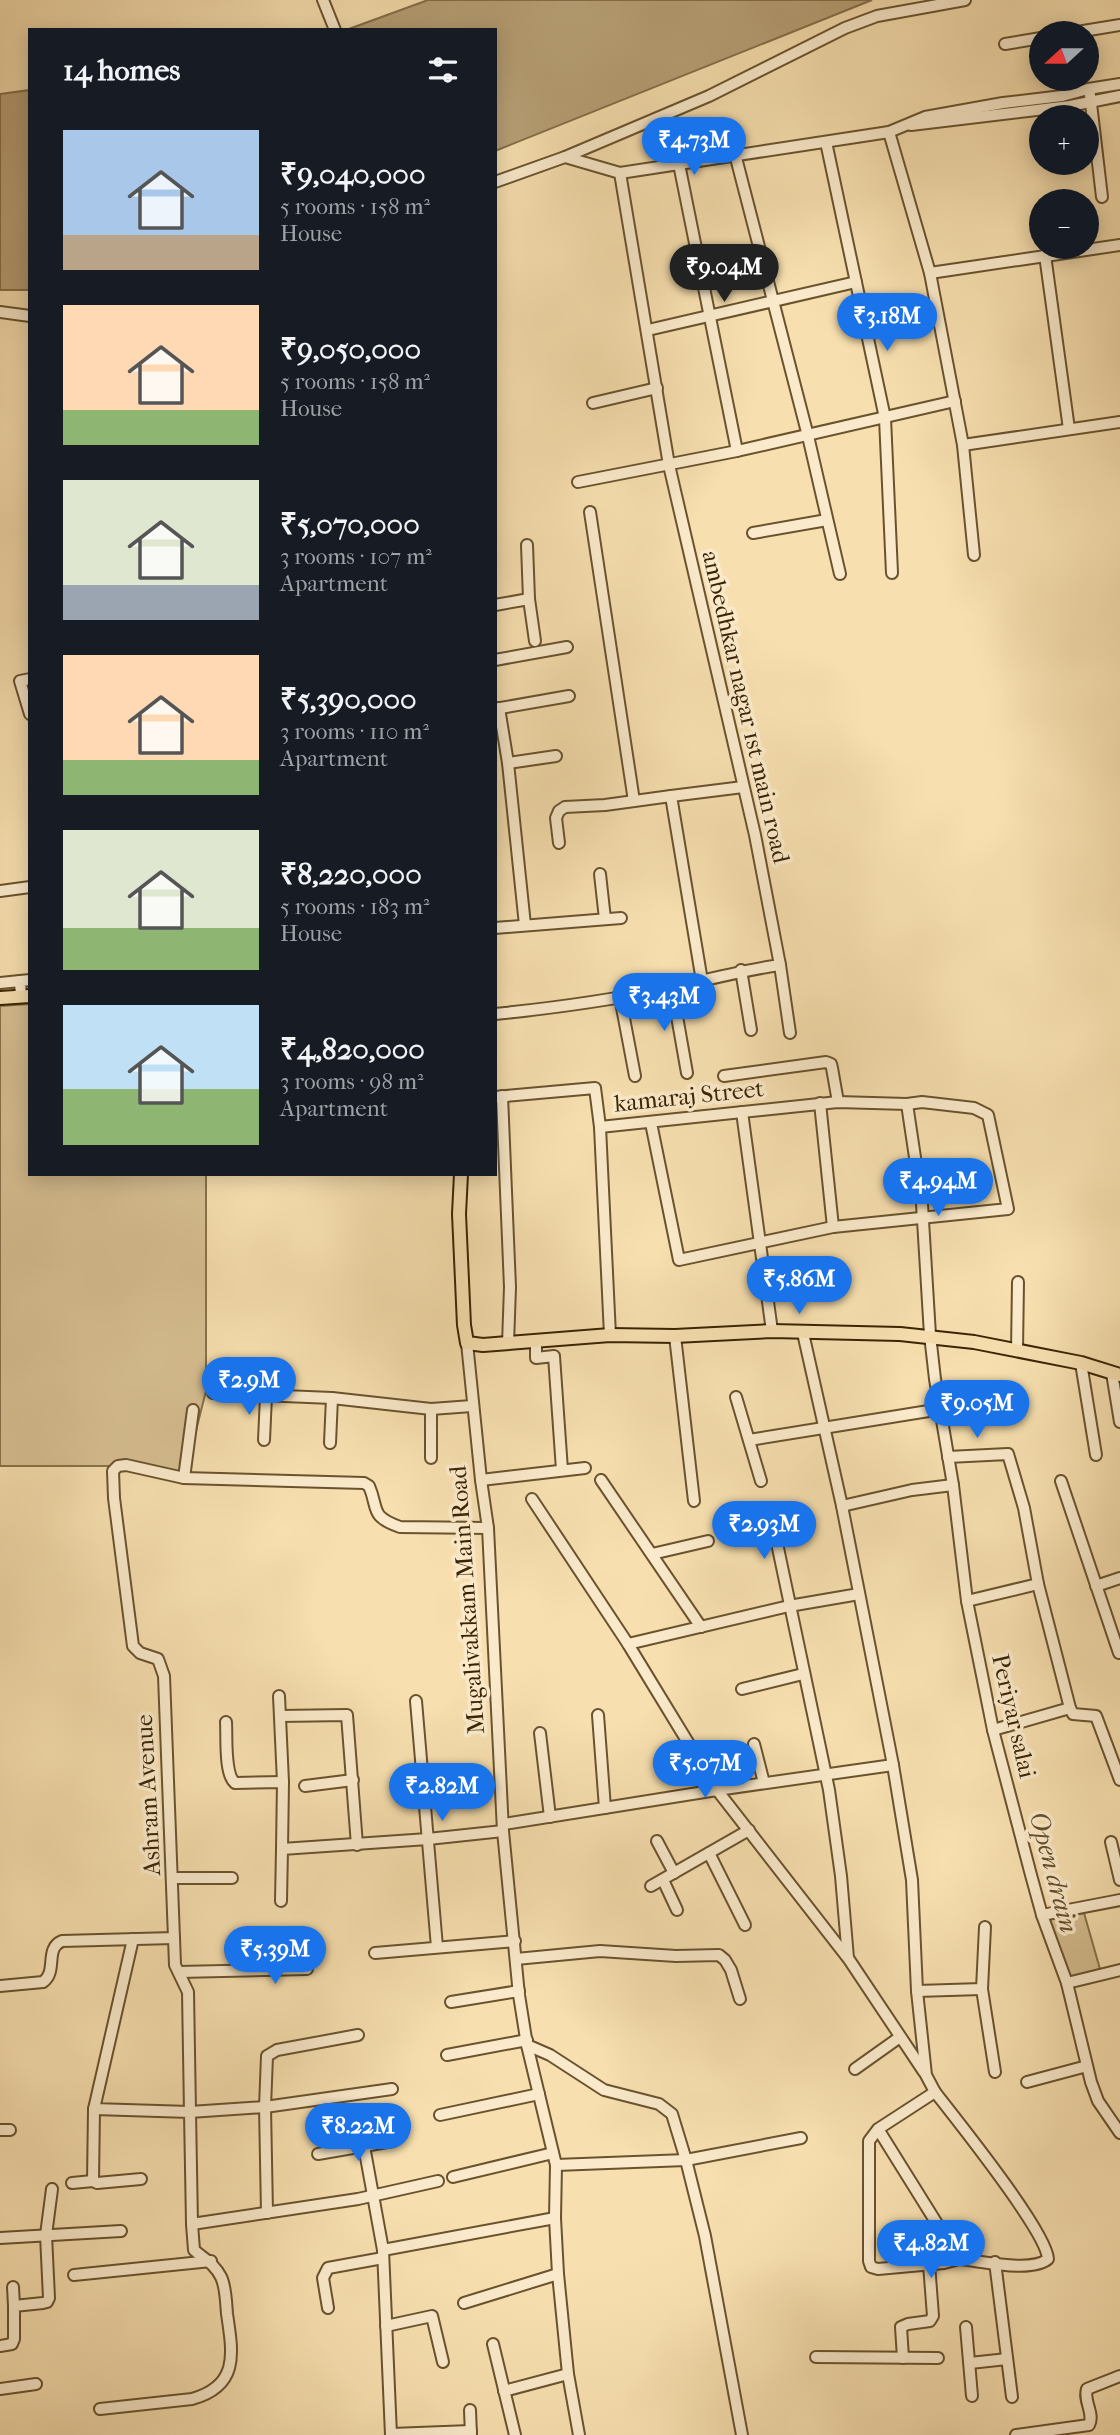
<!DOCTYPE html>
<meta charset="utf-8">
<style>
body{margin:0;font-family:"IM FELL French Canon",serif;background:#242831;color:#f1f3f6;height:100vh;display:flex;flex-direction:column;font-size:26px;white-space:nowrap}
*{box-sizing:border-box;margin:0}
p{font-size:23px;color:#9ea1a6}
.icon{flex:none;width:38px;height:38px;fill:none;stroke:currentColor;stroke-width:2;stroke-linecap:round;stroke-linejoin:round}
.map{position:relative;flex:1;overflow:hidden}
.drawer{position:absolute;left:28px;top:28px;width:469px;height:1148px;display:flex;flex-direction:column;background:#171b24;border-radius:0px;box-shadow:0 4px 18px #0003}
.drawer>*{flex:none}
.needle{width:46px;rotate:249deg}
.buttons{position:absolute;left:1029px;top:21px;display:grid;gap:14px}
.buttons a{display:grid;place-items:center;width:70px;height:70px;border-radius:50%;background:#171b24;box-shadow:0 4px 18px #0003;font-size:35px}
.price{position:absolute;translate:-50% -60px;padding:0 16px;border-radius:24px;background:#1a73e8;color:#fff;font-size:23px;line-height:46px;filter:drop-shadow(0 2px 4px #0008)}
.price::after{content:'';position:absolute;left:50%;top:42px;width:21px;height:16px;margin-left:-10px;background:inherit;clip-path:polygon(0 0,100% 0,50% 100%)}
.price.active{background:#222;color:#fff}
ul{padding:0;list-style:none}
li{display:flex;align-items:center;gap:21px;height:175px;padding:0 35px}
li span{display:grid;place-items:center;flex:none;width:196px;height:140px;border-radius:0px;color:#555}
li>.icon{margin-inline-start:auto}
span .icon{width:84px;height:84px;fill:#fffc;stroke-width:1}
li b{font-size:30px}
h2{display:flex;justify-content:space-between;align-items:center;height:84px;padding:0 35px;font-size:30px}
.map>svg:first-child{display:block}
</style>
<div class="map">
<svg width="1120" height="2435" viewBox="0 0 1120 2435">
<rect width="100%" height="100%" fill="#f7dfaf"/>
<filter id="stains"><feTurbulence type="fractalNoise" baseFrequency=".00286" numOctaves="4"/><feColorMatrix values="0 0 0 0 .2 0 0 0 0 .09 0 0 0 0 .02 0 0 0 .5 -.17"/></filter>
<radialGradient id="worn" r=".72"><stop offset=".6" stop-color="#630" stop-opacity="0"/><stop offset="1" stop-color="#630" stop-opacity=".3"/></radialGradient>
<g fill="#d7bf92" stroke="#88724a" stroke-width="2">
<path d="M 30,1004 L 30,1174 L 206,1174 L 206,1391 L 184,1478 L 118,1466 L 0,1466 L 0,1006 Z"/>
<path d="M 1084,1913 L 1100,1969 L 1064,1979 L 1048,1920 Z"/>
</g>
<g fill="#b79f75" stroke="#856e47" stroke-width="2">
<path d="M 428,0 L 872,0 L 495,151 L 495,30 L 346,30 Z"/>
<path d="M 30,90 L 30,290 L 0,290 L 0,94 Z"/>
</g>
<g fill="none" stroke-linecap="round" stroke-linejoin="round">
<defs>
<g id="minor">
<path d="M 323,0 L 335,30"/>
<path d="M 1071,33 L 1120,25"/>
<path d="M 1005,44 L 1041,38"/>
<path d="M 1090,95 L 1102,197"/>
<path d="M 911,125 L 1070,106 L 1120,96"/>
<path d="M 889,132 L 930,273 L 963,445 L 974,555"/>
<path d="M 826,142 L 885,418 L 892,573"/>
<path d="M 735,154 L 808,436 L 840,574"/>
<path d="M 565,157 L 709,96 L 845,28 L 877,16 L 965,0"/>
<path d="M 679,164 L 737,451"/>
<path d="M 495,182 L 565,157 L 620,173 L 889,132 L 925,117 L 1003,103 L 1062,96 L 1088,89 L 1120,84"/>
<path d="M 1045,255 L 1069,429"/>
<path d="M 930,273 L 1120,245"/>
<path d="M 0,312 L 30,316"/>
<path d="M 648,330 L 856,282"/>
<path d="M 593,403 L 657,388"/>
<path d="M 963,445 L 1120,422"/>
<path d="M 578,482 L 737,451 L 955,401"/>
<path d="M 590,512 L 634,801"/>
<path d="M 753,533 L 827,520"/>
<path d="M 527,545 L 529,599 L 535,641"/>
<path d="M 495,605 L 529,599"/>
<path d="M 495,660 L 567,647"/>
<path d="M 30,679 L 20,681 L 30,714"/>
<path d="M 499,708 L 508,763 L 525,925"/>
<path d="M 495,709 L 569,696"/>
<path d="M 508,763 L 556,756"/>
<path d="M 671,796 L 743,787"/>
<path d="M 559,843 L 556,818 L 559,811 L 565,807 L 605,805 L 671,796 L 702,981"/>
<path d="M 600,874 L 605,919"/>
<path d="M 0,891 L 30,887"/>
<path d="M 495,928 L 621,918"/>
<path d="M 780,965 L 790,1033"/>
<path d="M 741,970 L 751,1030"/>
<path d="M 0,983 L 20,981"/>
<path d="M 672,988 L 687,1073"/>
<path d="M 21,997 L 20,981 L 30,980"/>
<path d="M 620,997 L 635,1076"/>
<path d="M 495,1014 C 554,1008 612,1000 670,988 C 707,980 743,970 780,965 L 755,835 L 669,465 L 620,173"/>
<path d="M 724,1076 L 826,1062 L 831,1064 L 832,1068 L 838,1102"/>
<path d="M 502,1096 L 510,1287 L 508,1344"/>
<path d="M 495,1097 L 595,1088 L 600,1127 L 838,1102 L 907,1104 L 922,1102 L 974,1108 L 988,1115 L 1008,1209 L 833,1227 L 679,1260 L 651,1123"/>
<path d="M 820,1103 L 833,1227"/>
<path d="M 907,1104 L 922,1204 L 930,1335 L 935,1379 L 953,1485 L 967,1601 L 985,1690 L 993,1730 L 1031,1875 L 1042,1915 L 1067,1983 L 1091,2082 L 1098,2101 L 1120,2133"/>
<path d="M 742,1112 L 772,1331"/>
<path d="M 600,1127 L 610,1335"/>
<path d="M 803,1333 L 842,1506 L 893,1765 L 912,1880 L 917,1991 L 926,2075 L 935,2092 L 878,2129 L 869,2141 L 869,2261 L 871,2267 L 878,2269 L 944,2263 L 959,2259 L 878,2129"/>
<path d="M 675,1336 L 694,1501"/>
<path d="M 536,1342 L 536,1358 L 554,1356 L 562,1470"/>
<path d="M 467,1343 L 481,1480 L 488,1528 L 503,1831 L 519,1995 L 527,2045 L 556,2165 L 555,2218 L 558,2274 L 568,2374 L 579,2435"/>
<path d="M 1017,1350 L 1018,1282"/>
<path d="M 1081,1363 L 1096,1455"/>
<path d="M 1112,1373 L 1120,1422"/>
<path d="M 213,1393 L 332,1398 L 431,1409 L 472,1406"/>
<path d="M 736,1397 L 761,1481"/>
<path d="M 431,1409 L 431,1458"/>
<path d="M 264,1440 L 266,1396"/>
<path d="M 749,1440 L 941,1409"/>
<path d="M 330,1443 L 332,1398"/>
<path d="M 948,1457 L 1008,1454 L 1024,1508 L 1038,1584 L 1070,1708 L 1073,1714 L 1096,1716 L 1120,1780"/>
<path d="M 184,1478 L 193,1410"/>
<path d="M 481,1480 L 585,1468"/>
<path d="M 601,1480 L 701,1627"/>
<path d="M 1061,1481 L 1119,1653"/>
<path d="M 842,1506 L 912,1490 L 953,1485"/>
<path d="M 770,1510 L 829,1790 L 841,1876 L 848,1958 L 924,2072"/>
<path d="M 744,1537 L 774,1531"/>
<path d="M 652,1554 L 708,1541"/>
<path d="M 1096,1586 L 1120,1578"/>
<path d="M 967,1601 L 1038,1584"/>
<path d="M 628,1644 L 789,1606 L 859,1594"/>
<path d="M 742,1689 L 803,1674"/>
<path d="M 279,1696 L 283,1782"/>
<path d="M 416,1701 L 437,1947"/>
<path d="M 598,1715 L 605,1808"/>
<path d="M 280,1716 L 347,1715 L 357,1845"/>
<path d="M 226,1722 C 227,1736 224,1774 235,1783 L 283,1782 L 282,1849"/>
<path d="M 993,1730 L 1070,1708"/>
<path d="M 540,1733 L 550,1817"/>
<path d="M 754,1744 L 764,1783"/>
<path d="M 305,1786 L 353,1780"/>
<path d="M 504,1824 L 717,1790 L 628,1644 L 532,1499"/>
<path d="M 657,1841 L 674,1873"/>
<path d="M 1111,1842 L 1120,1880"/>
<path d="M 709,1853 L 745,1925"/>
<path d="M 173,1878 L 232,1878"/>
<path d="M 663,1880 L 677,1910"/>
<path d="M 651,1886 L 749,1830"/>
<path d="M 281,1901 L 282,1849 L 428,1839 L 503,1831"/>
<path d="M 1042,1915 L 1120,1900"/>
<path d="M 174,1938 L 175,1965 L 188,1992 L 190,2112 L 265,2107 L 392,2089"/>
<path d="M 133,1939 L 94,2109 L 190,2112 L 192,2224 L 358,2199 L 438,2181"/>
<path d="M 375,1953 L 515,1941"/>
<path d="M 847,1957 L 717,1790 L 893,1765"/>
<path d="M 516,1959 L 600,1951 L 676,1956 L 719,1955 L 725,1960 L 731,1970 L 740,1999"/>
<path d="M 179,1972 L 307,1969"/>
<path d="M 1067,1983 L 1120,1970"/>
<path d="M 0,1986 L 43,1982 C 58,1971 44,1949 62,1941 L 174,1938 L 164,1676 L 158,1659 L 140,1653 L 133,1646 L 114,1498 L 113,1471 L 118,1466 L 126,1465 L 184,1478 L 364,1483 L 369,1486 C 379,1509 369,1516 400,1527 L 488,1528"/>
<path d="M 982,1989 L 995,2072"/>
<path d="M 917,1991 L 982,1989 L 985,1927"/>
<path d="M 451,2002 L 519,1991"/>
<path d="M 527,2045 L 550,2055 L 604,2090 L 659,2104 L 672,2114 L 686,2160 L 705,2236 L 742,2435"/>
<path d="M 447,2055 L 527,2040"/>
<path d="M 855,2069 L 900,2037"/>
<path d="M 1027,2082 L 1087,2066"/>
<path d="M 935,2092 C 956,2119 1047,2232 1048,2259 C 1031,2273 982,2261 959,2259"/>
<path d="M 94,2109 L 93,2181 L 97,2183 L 141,2179"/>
<path d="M 440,2115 L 539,2094"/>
<path d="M 0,2130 L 10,2130"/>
<path d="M 364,2146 L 383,2250"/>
<path d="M 318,2154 L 393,2141"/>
<path d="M 556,2165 L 686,2160 L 801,2138"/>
<path d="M 453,2177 L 553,2153"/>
<path d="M 72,2183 L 93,2181"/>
<path d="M 267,2213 L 265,2107 L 267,2056 L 277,2050 L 358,2035"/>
<path d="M 0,2238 L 121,2231"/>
<path d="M 995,2262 L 1012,2397"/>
<path d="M 74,2275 L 211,2261"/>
<path d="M 13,2287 L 14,2306"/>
<path d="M 464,2303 L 558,2274"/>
<path d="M 328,2308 L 323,2278 L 328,2268 L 383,2258"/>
<path d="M 386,2326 L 432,2316 L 443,2362"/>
<path d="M 966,2327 L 972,2396"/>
<path d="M 493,2344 L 515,2435"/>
<path d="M 0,2346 L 12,2344 L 14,2339 L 14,2306 L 43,2303 L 47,2302 L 49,2298 L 46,2235 L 52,2189"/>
<path d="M 816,2357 L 938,2358"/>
<path d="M 903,2358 L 901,2327 L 908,2324 L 930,2321 L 933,2316 L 929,2264"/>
<path d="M 970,2363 L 1007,2359"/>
<path d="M 0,2389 L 36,2384"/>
<path d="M 504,2391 L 568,2374"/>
<path d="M 100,2409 L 192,2399 C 239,2386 233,2354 227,2314 C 226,2303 226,2287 221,2277 C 214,2263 204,2259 194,2250 L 192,2224"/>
<path d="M 470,2410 L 471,2435"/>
<path d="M 391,2434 L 471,2431"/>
<path d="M 391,2435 L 383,2250 L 555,2218"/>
<path d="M 1016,2435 L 1089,2425 C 1095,2414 1083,2401 1087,2389 L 1120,2376"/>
</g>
<g id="major">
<path d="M 0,998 L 30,996"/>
<path d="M 461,1174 L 459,1214 L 464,1325 L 467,1343 L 483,1345 L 610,1335 L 675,1336 L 772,1331 L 900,1334 L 974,1342 L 1081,1363 L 1120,1375"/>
</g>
</defs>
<use href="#minor" stroke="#69532e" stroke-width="14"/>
<use href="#major" stroke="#3a2403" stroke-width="16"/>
<use href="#minor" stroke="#faeacb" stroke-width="10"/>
<use href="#major" stroke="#f7dfaf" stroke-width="12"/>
</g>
<g text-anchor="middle" stroke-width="7" stroke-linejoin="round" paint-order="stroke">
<g font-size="24" fill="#3a2403" stroke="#faeacb">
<text transform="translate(746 707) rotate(77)" y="8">ambedhkar nagar 1st main road</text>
<text transform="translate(689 1096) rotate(-6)" y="8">kamaraj Street</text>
<text transform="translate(467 1600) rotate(-94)" y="8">Mugalivakkam Main Road</text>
<text transform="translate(1014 1716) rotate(77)" y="8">Periyar salai</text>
<text transform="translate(148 1795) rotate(-93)" y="8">Ashram Avenue</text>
</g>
<g font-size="26" font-style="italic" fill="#664f2b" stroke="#faeacb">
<text transform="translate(1054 1872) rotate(75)" y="9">Open drain</text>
</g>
</g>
<rect width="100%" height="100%" filter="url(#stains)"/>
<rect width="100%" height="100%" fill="url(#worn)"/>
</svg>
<div class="buttons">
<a><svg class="needle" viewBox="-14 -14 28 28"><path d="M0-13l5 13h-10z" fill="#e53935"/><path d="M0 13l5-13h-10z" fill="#9ea1a6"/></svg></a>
<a>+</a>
<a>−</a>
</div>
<b class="price" style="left:694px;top:177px">₹4.73M</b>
<b class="price active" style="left:724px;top:304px">₹9.04M</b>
<b class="price" style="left:887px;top:353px">₹3.18M</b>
<b class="price" style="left:664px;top:1033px">₹3.43M</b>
<b class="price" style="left:938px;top:1218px">₹4.94M</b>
<b class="price" style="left:799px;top:1316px">₹5.86M</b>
<b class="price" style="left:249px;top:1417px">₹2.9M</b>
<b class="price" style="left:977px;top:1440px">₹9.05M</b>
<b class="price" style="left:764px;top:1561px">₹2.93M</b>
<b class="price" style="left:705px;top:1800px">₹5.07M</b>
<b class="price" style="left:442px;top:1823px">₹2.82M</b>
<b class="price" style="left:275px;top:1986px">₹5.39M</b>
<b class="price" style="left:358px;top:2163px">₹8.22M</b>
<b class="price" style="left:931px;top:2280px">₹4.82M</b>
<section class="drawer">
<h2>14 homes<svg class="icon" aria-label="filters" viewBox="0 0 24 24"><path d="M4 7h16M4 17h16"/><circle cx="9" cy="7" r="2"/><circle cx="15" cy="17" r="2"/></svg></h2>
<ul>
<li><span style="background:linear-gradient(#a9c7e8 75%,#b9a48a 0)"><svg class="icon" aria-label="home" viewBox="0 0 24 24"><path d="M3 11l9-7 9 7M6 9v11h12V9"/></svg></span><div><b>₹9,040,000</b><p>5 rooms · 158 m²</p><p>House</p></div></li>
<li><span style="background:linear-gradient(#ffd9b3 75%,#8fb573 0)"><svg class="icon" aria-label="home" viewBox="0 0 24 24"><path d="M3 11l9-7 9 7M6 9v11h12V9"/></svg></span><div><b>₹9,050,000</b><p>5 rooms · 158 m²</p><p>House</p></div></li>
<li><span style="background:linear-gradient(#dfe7d0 75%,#9aa5b1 0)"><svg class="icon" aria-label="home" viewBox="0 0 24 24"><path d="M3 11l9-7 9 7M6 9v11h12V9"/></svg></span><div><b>₹5,070,000</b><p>3 rooms · 107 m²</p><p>Apartment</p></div></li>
<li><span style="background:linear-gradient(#ffd9b3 75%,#8fb573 0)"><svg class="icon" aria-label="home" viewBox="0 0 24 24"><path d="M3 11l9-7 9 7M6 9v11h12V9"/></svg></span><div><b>₹5,390,000</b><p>3 rooms · 110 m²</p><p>Apartment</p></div></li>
<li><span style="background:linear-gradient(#dfe7d0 70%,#8fb573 0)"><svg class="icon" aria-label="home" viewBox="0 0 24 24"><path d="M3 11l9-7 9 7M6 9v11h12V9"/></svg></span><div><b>₹8,220,000</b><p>5 rooms · 183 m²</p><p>House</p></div></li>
<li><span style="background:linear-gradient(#bfe0f5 60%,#8fb573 0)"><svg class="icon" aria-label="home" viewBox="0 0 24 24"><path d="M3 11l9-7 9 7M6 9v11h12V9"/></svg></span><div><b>₹4,820,000</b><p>3 rooms · 98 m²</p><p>Apartment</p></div></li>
</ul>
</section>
</div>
